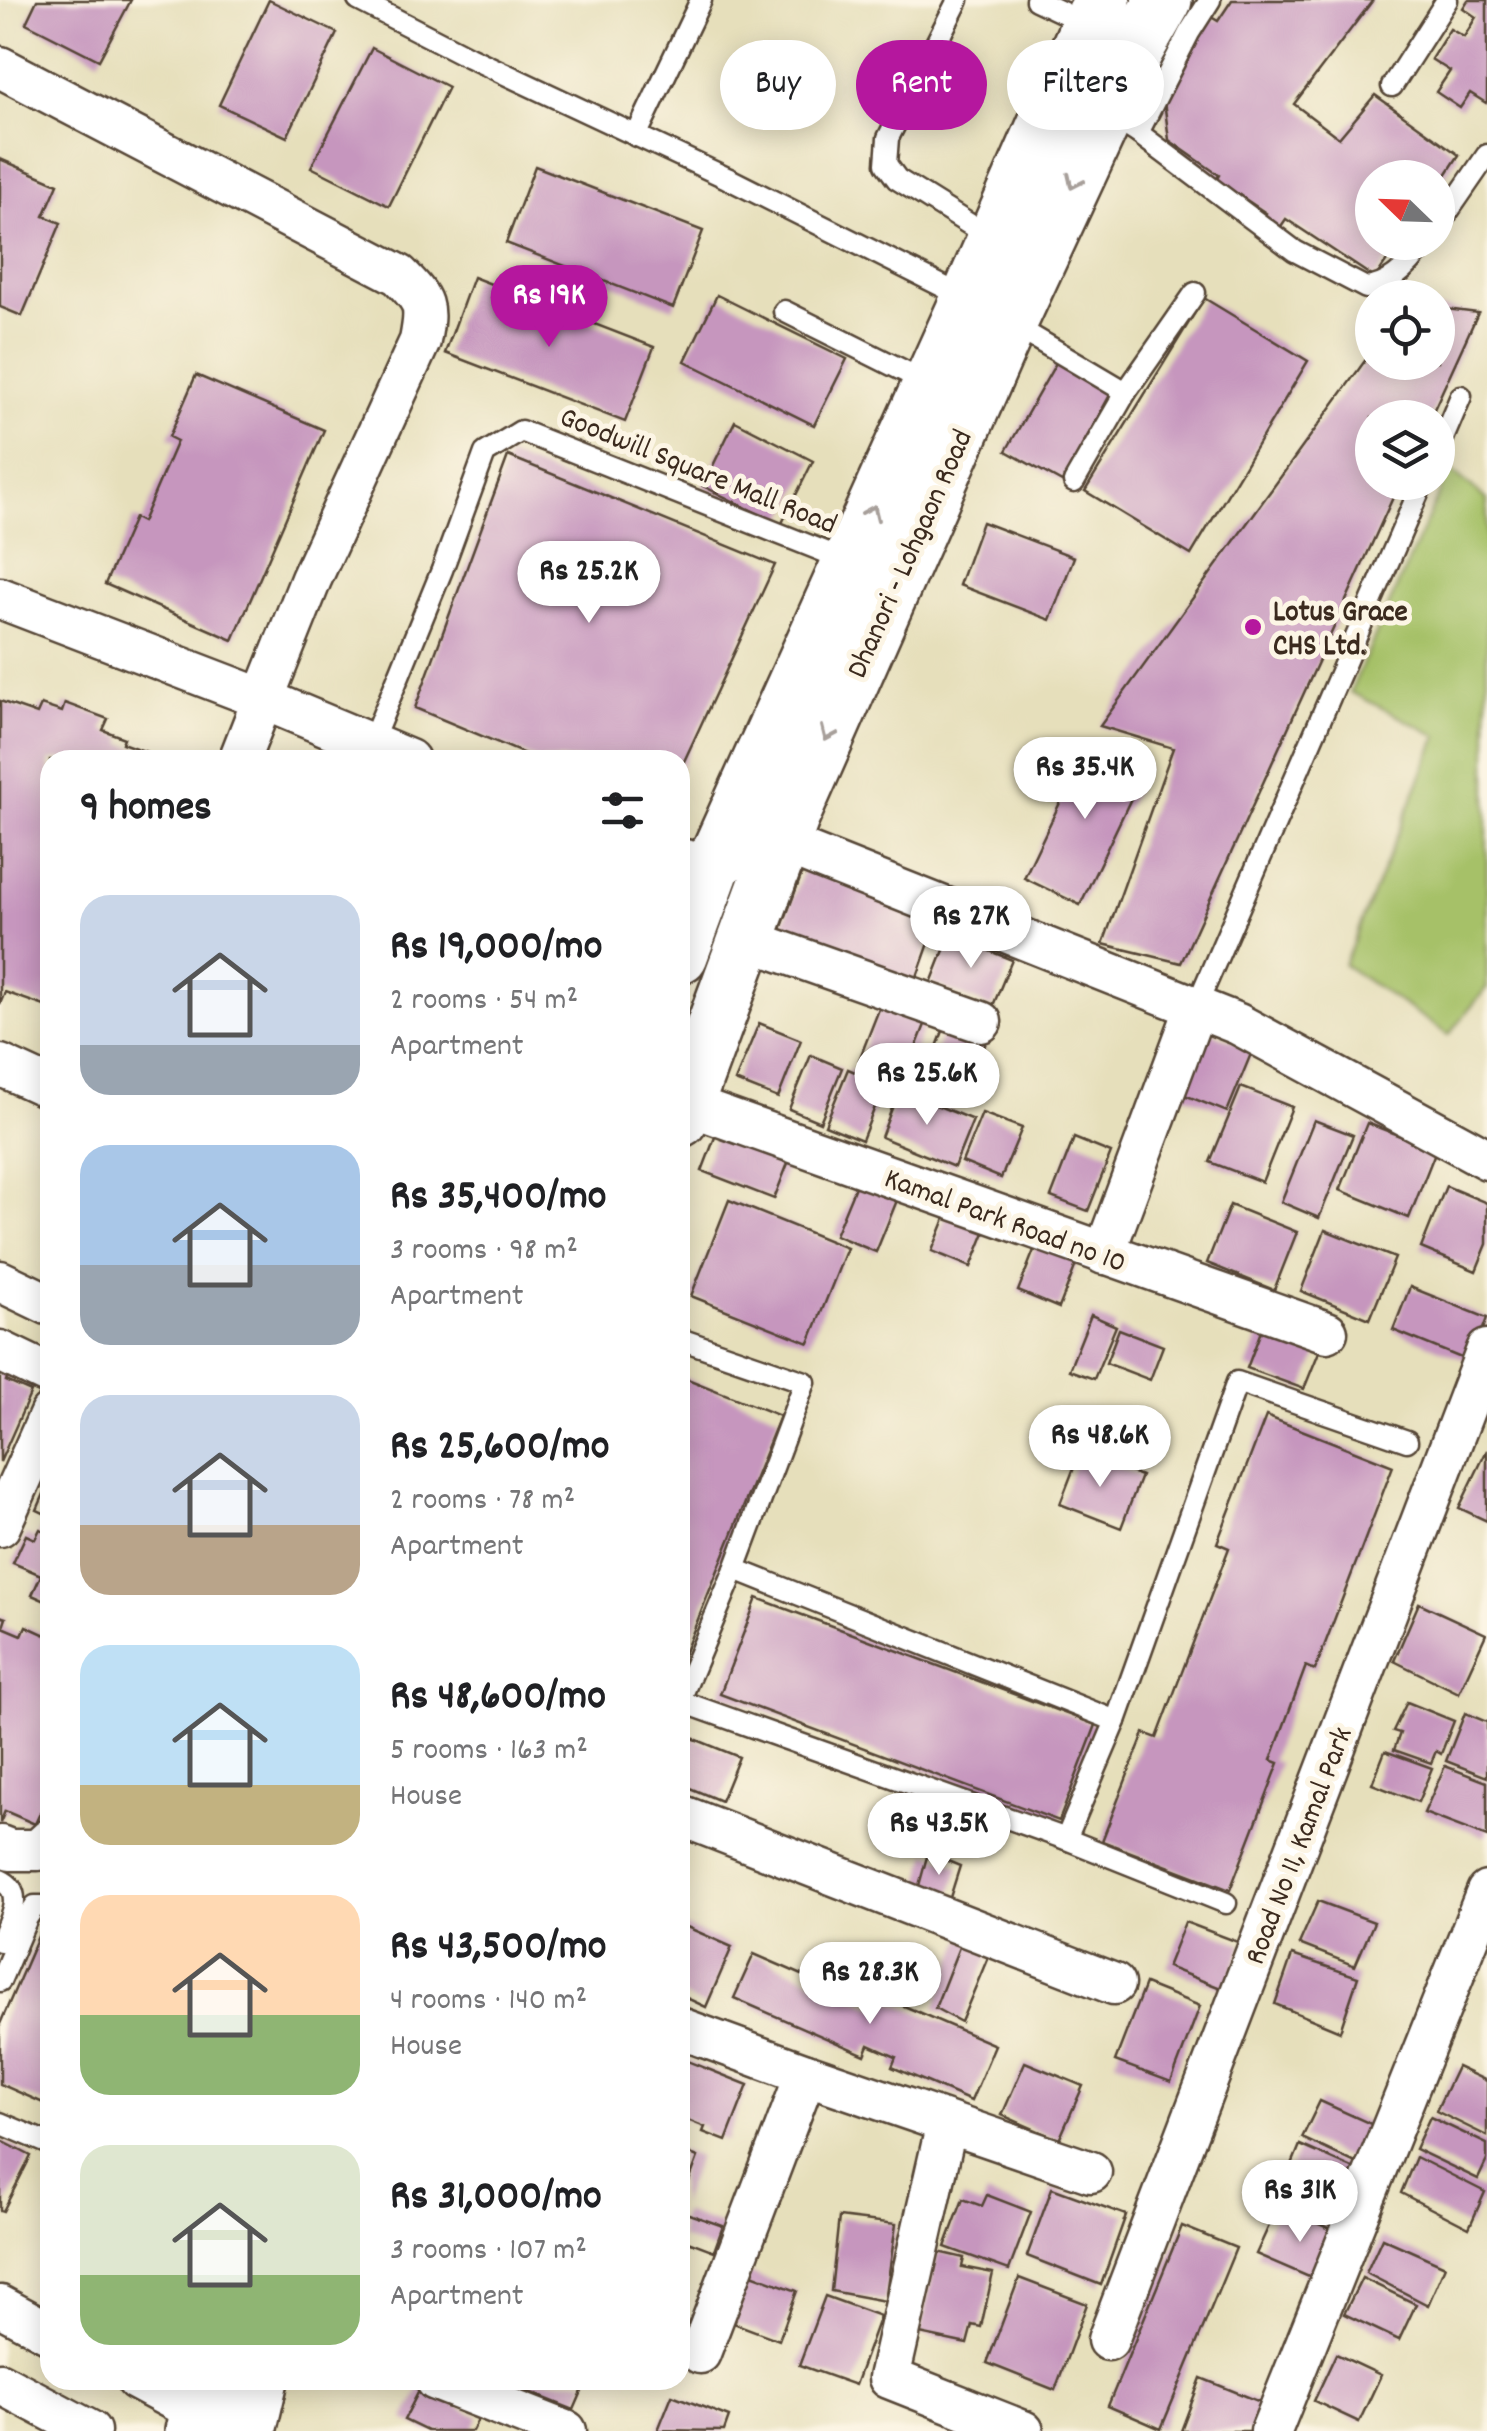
<!DOCTYPE html>
<meta charset="utf-8">
<style>
body{margin:0;font-family:Dekko,sans-serif;background:#f6f6f6;color:#202124;height:100vh;display:flex;flex-direction:column;font-size:38px;white-space:nowrap}
*{box-sizing:border-box;margin:0}
p{font-size:32px;color:#757577}
.icon{flex:none;width:55px;height:55px;fill:none;stroke:currentColor;stroke-width:2;stroke-linecap:round;stroke-linejoin:round}
.map{position:relative;flex:1;overflow:hidden}
.drawer{position:absolute;left:40px;top:750px;width:650px;height:1640px;display:flex;flex-direction:column;background:#fff;border-radius:30px;box-shadow:0 5px 25px #0003}
.drawer>*{flex:none}
.guide{position:absolute;left:720px;top:40px;width:615px;height:90px;display:flex;gap:20px}
.needle{width:65px;rotate:293deg}
.tools{position:absolute;left:1355px;top:160px;display:grid;gap:20px}
.tools a{display:grid;place-items:center;width:100px;height:100px;border-radius:50%;background:#fff;box-shadow:0 5px 25px #0003;font-size:50px}
.price{position:absolute;translate:-50% -85px;padding:0 22px;border-radius:35px;background:#fff;color:#222;font-size:32px;line-height:65px;filter:drop-shadow(0 2px 5px #0008)}
.price::after{content:'';position:absolute;left:50%;top:60px;width:30px;height:22px;margin-left:-15px;background:inherit;clip-path:polygon(0 0,100% 0,50% 100%)}
.price.on{background:#b5179e;color:#fff}
ul{padding:0;list-style:none}
li{display:flex;align-items:center;gap:30px;height:250px;padding:0 40px}
li span{display:grid;place-items:center;flex:none;width:280px;height:200px;border-radius:30px;color:#555}
li>.icon{margin-inline-start:auto}
span .icon{width:120px;height:120px;fill:#fffc;stroke-width:1}
li b{font-size:42px}
h2{display:flex;justify-content:space-between;align-items:center;height:120px;padding:0 40px;font-size:42px}
.chip{padding:0 35px;border-radius:45px;background:#fff;box-shadow:0 5px 25px #0003;font-size:35px;line-height:90px}
.chip.on{background:#b5179e;color:#fff}
.map>svg:first-child{display:block}
</style>
<div class="map">
<svg width="1487" height="2431" viewBox="0 0 1487 2431">
<rect width="100%" height="100%" fill="#fcf5e5"/>
<filter id="ink" filterUnits="userSpaceOnUse"><feTurbulence type="fractalNoise" baseFrequency=".01" numOctaves="2"/><feDisplacementMap in="SourceGraphic" scale="20" xChannelSelector="R" yChannelSelector="G"/><feConvolveMatrix kernelMatrix="1 2 1 2 8 2 1 2 1" color-interpolation-filters="sRGB"/></filter>
<filter id="wash" filterUnits="userSpaceOnUse"><feTurbulence type="fractalNoise" baseFrequency=".0048" numOctaves="4" result="noise"/><feDisplacementMap in="SourceGraphic" scale="40" xChannelSelector="R" yChannelSelector="G"/><feGaussianBlur stdDeviation="2.25" result="paint"/><feColorMatrix in="noise" values="0 0 0 0 0 0 0 0 0 0 0 0 0 0 0 0 0 1.4 0 .05"/><feComposite in="paint" operator="in"/></filter>
<g filter="url(#wash)">
<rect width="100%" height="100%" fill="#e6dfbb"/>
<path fill="#a6c168" stroke="#707643" stroke-width="2.5" d="M 1450,469 L 1487,500 L 1487,987 L 1449,1035 L 1344,965 L 1438,736 L 1350,692 Z"/>
<g id="blocks">
<g fill="#c696be">
<path d="M 37,0 L 131,0 L 99,60 L 26,23 Z"/>
<path d="M 269,0 L 337,33 L 287,137 L 219,105 Z"/>
<path d="M 1232,0 L 1373,0 L 1294,104 L 1339,138 L 1375,95 L 1459,155 L 1438,187 L 1438,178 L 1372,178 L 1372,242 L 1400,242 L 1375,278 L 1286,219 L 1277,232 L 1261,221 L 1266,213 L 1239,195 L 1234,201 L 1212,187 L 1219,175 L 1169,140 L 1163,93 L 1211,17 L 1218,21 Z"/>
<path d="M 1468,0 L 1487,0 L 1487,101 L 1486,103 L 1470,93 L 1460,108 L 1436,92 L 1450,71 L 1431,59 L 1450,29 L 1464,37 L 1476,17 L 1463,8 Z"/>
<path d="M 372,48 L 448,87 L 389,206 L 311,167 Z"/>
<path d="M 0,159 L 58,184 L 44,216 L 61,223 L 22,316 L 0,307 Z"/>
<path d="M 535,166 L 703,231 L 673,308 L 506,243 Z"/>
<path d="M 473,277 L 654,347 L 625,422 L 445,353 Z"/>
<path d="M 717,295 L 847,359 L 814,425 L 685,361 Z"/>
<path d="M 1204,298 L 1308,361 L 1191,555 L 1085,491 Z"/>
<path d="M 1438,308 L 1478,313 L 1430,418 L 1372,418 L 1372,482 L 1400,482 L 1181,963 L 1103,944 L 1173,748 L 1100,726 L 1372,351 L 1372,362 L 1438,362 Z"/>
<path d="M 1056,363 L 1111,393 L 1062,482 L 1006,451 Z"/>
<path d="M 196,375 L 324,430 L 233,640 L 105,584 L 134,518 L 142,522 L 177,441 L 169,437 Z"/>
<path d="M 735,421 L 813,461 L 781,525 L 703,486 Z"/>
<path d="M 508,456 L 775,565 L 680,770 L 680,760 L 539,760 L 415,708 Z"/>
<path d="M 982,522 L 1074,557 L 1050,620 L 959,585 Z"/>
<path d="M 0,701 L 37,714 L 41,705 L 62,712 L 65,703 L 108,719 L 103,730 L 124,738 L 122,743 L 158,756 L 157,760 L 50,760 L 50,1008 L 5,992 L 0,1004 Z"/>
<path d="M 1090,740 L 1146,767 L 1080,905 L 1024,878 Z"/>
<path d="M 804,868 L 937,921 L 913,988 L 777,940 Z"/>
<path d="M 950,935 L 1012,960 L 992,1008 L 931,983 Z"/>
<path d="M 885,994 L 930,1012 L 904,1078 L 859,1060 Z"/>
<path d="M 948,1018 L 989,1035 L 962,1102 L 922,1086 Z"/>
<path d="M 759,1023 L 801,1040 L 778,1098 L 735,1081 Z"/>
<path d="M 1208,1031 L 1253,1049 L 1227,1112 L 1182,1094 Z"/>
<path d="M 811,1055 L 842,1068 L 820,1122 L 789,1109 Z"/>
<path d="M 848,1069 L 884,1084 L 862,1140 L 825,1125 Z"/>
<path d="M 1241,1087 L 1292,1107 L 1262,1182 L 1210,1162 Z"/>
<path d="M 899,1090 L 973,1120 L 954,1167 L 881,1137 Z"/>
<path d="M 982,1113 L 1022,1128 L 1001,1178 L 962,1162 Z"/>
<path d="M 1314,1120 L 1353,1135 L 1319,1218 L 1281,1202 Z"/>
<path d="M 1367,1123 L 1436,1150 L 1409,1218 L 1340,1190 Z"/>
<path d="M 720,1124 L 792,1153 L 774,1199 L 702,1171 Z"/>
<path d="M 1074,1138 L 1111,1153 L 1088,1211 L 1051,1197 Z"/>
<path d="M 861,1172 L 902,1188 L 876,1252 L 835,1235 Z"/>
<path d="M 1446,1186 L 1487,1203 L 1487,1244 L 1476,1271 L 1421,1248 Z"/>
<path d="M 729,1200 L 847,1248 L 809,1343 L 691,1296 Z"/>
<path d="M 951,1204 L 990,1220 L 971,1267 L 932,1251 Z"/>
<path d="M 1230,1205 L 1297,1232 L 1274,1290 L 1207,1263 Z"/>
<path d="M 1325,1230 L 1395,1258 L 1370,1319 L 1301,1291 Z"/>
<path d="M 1040,1235 L 1081,1252 L 1059,1308 L 1018,1291 Z"/>
<path d="M 1410,1287 L 1487,1318 L 1471,1362 L 1393,1330 Z"/>
<path d="M 1091,1315 L 1116,1326 L 1094,1379 L 1069,1370 Z"/>
<path d="M 1267,1315 L 1325,1337 L 1304,1389 L 1247,1368 Z"/>
<path d="M 1119,1329 L 1163,1346 L 1150,1380 L 1106,1363 Z"/>
<path d="M 0,1362 L 11,1367 L 6,1381 L 31,1392 L 0,1462 Z"/>
<path d="M 680,1376 L 780,1416 L 680,1664 Z"/>
<path d="M 1266,1416 L 1393,1466 L 1315,1670 L 1306,1666 L 1271,1760 L 1279,1763 L 1230,1890 L 1102,1841 L 1144,1733 L 1157,1738 L 1229,1548 L 1217,1543 Z"/>
<path d="M 1487,1450 L 1487,1521 L 1459,1508 Z"/>
<path d="M 1080,1452 L 1141,1476 L 1121,1528 L 1060,1504 Z"/>
<path d="M 50,1480 L 50,1516 L 37,1510 Z"/>
<path d="M 40,1529 L 50,1533 L 50,1603 L 32,1595 L 41,1575 L 13,1563 L 26,1535 L 35,1539 Z"/>
<path d="M 757,1598 L 1096,1725 L 1059,1821 L 720,1694 Z"/>
<path d="M 1419,1603 L 1486,1634 L 1459,1693 L 1394,1661 Z"/>
<path d="M 0,1616 L 6,1618 L 3,1627 L 22,1635 L 26,1626 L 50,1637 L 50,1791 L 35,1824 L 5,1811 L 0,1823 Z"/>
<path d="M 1407,1702 L 1454,1721 L 1441,1754 L 1436,1751 L 1431,1763 L 1394,1750 L 1400,1733 L 1393,1731 Z"/>
<path d="M 1465,1713 L 1487,1722 L 1487,1777 L 1446,1761 Z"/>
<path d="M 680,1733 L 739,1757 L 721,1801 L 680,1784 Z"/>
<path d="M 1385,1751 L 1432,1768 L 1418,1802 L 1372,1784 Z"/>
<path d="M 1445,1766 L 1487,1782 L 1487,1837 L 1424,1813 Z"/>
<path d="M 928,1853 L 960,1866 L 948,1904 L 918,1889 Z"/>
<path d="M 1318,1901 L 1374,1922 L 1355,1966 L 1299,1944 Z"/>
<path d="M 46,1918 L 50,1919 L 50,2106 L 0,2084 L 0,2024 Z"/>
<path d="M 1185,1922 L 1243,1944 L 1226,1990 L 1167,1967 Z"/>
<path d="M 680,1924 L 732,1947 L 706,2007 L 680,1995 Z"/>
<path d="M 963,1937 L 991,1950 L 961,2022 L 935,2008 Z"/>
<path d="M 754,1954 L 878,2008 L 883,1997 L 995,2045 L 971,2101 L 892,2067 L 896,2057 L 869,2045 L 865,2055 L 734,1998 Z"/>
<path d="M 1292,1955 L 1358,1977 L 1340,2031 L 1275,2004 Z"/>
<path d="M 1145,1984 L 1200,2006 L 1171,2082 L 1115,2061 Z"/>
<path d="M 680,2058 L 748,2085 L 726,2141 L 703,2132 L 705,2127 L 680,2117 Z"/>
<path d="M 1025,2062 L 1083,2086 L 1059,2140 L 1002,2115 Z"/>
<path d="M 1457,2067 L 1487,2081 L 1487,2136 L 1436,2111 Z"/>
<path d="M 1320,2101 L 1380,2128 L 1362,2166 L 1302,2138 Z"/>
<path d="M 1430,2117 L 1487,2144 L 1487,2160 L 1478,2179 L 1415,2149 Z"/>
<path d="M 0,2140 L 31,2156 L 3,2211 L 0,2210 Z"/>
<path d="M 1300,2145 L 1366,2174 L 1345,2224 L 1279,2196 Z"/>
<path d="M 680,2150 L 698,2157 L 680,2205 Z"/>
<path d="M 1416,2157 L 1485,2192 L 1469,2228 L 1401,2193 Z"/>
<path d="M 1052,2188 L 1126,2215 L 1101,2285 L 1027,2256 Z"/>
<path d="M 987,2195 L 1031,2212 L 1009,2270 L 945,2247 L 963,2199 L 982,2206 Z"/>
<path d="M 1278,2206 L 1344,2235 L 1323,2283 L 1256,2254 Z"/>
<path d="M 683,2212 L 723,2226 L 714,2251 L 680,2238 L 680,2222 Z"/>
<path d="M 839,2217 L 896,2224 L 885,2301 L 831,2291 Z"/>
<path d="M 1182,2226 L 1236,2248 L 1161,2429 L 1108,2406 Z"/>
<path d="M 1382,2238 L 1445,2266 L 1428,2305 L 1366,2273 Z"/>
<path d="M 938,2252 L 964,2258 L 962,2267 L 993,2273 L 981,2327 L 972,2325 L 967,2344 L 920,2334 Z"/>
<path d="M 749,2273 L 797,2291 L 779,2340 L 731,2322 Z"/>
<path d="M 1019,2278 L 1087,2304 L 1055,2390 L 987,2363 Z"/>
<path d="M 1362,2278 L 1416,2304 L 1399,2340 L 1344,2314 Z"/>
<path d="M 825,2296 L 880,2316 L 855,2385 L 799,2365 Z"/>
<path d="M 1336,2354 L 1381,2375 L 1359,2422 L 1314,2401 Z"/>
<path d="M 1201,2378 L 1268,2405 L 1256,2431 L 1181,2431 Z"/>
<path d="M 522,2380 L 587,2380 L 574,2410 L 519,2388 Z"/>
<path d="M 421,2387 L 479,2417 L 472,2431 L 427,2431 L 404,2420 Z"/>
<path d="M 672,2395 L 729,2417 L 724,2431 L 658,2430 Z"/>
</g>
</g>
</g>
<g filter="url(#ink)">
<use href="#blocks" fill-opacity="0" stroke="#554536" stroke-width="2.5"/>
<g fill="none" stroke-linecap="round" stroke-linejoin="round">
<defs>
<g id="lane">
<path d="M 358,0 L 469,57 L 727,178 L 966,298"/>
<path d="M 958,0 L 888,138 L 886,164 L 897,179 L 993,239"/>
<path d="M 1036,0 L 1087,24"/>
<path d="M 1392,86 L 1447,0"/>
<path d="M 1108,114 L 1138,133 L 1295,251 L 1366,288 C 1392,286 1412,263 1426,242"/>
<path d="M 1138,133 L 1189,33 L 1210,0"/>
<path d="M 636,136 L 701,0"/>
<path d="M 1438,226 L 1487,155"/>
<path d="M 784,311 L 928,383"/>
<path d="M 1013,325 L 1126,392"/>
<path d="M 1438,450 L 1461,396"/>
<path d="M 1074,482 L 1126,392 L 1195,293"/>
<path d="M 371,744 L 442,570 L 485,453 L 521,431 L 848,561"/>
<path d="M 1196,1007 L 1423,482"/>
<path d="M 680,1339 L 805,1382 L 735,1569 L 1116,1721"/>
<path d="M 680,1700 L 735,1569"/>
<path d="M 680,1701 L 1066,1839 L 1226,1903"/>
<path d="M 1066,1839 L 1116,1721 L 1237,1382 L 1407,1441"/>
<path d="M 0,1880 C 27,1892 8,1921 0,1941"/>
<path d="M 0,1981 L 27,1918 L 35,1906 L 50,1906"/>
<path d="M 0,2123 L 50,2144"/>
</g>
<g id="street">
<path d="M 0,67 L 399,275 C 425,301 427,305 420,341 L 311,579 L 263,699 L 409,760"/>
<path d="M 0,598 L 263,699 L 239,760"/>
<path d="M 680,859 L 713,866 L 782,843 L 1238,1024 L 1487,1159"/>
<path d="M 746,939 L 981,1022"/>
<path d="M 0,1065 L 50,1088"/>
<path d="M 686,1104 L 1327,1332"/>
<path d="M 1104,1254 L 1196,1007"/>
<path d="M 0,1281 L 50,1305"/>
<path d="M 0,1351 L 50,1375"/>
<path d="M 0,1526 L 50,1414"/>
<path d="M 680,1815 L 1114,1984"/>
<path d="M 0,1846 L 10,1850 L 38,1850 L 50,1839"/>
<path d="M 680,2028 L 806,2074 L 1091,2172"/>
<path d="M 947,2123 L 889,2378 L 1023,2431"/>
<path d="M 0,2306 L 50,2333"/>
<path d="M 1108,2340 L 1487,1350"/>
<path d="M 700,2353 L 806,2074"/>
<path d="M 137,2380 L 217,2423"/>
<path d="M 436,2380 L 566,2431"/>
<path d="M 0,2383 L 90,2431"/>
<path d="M 1271,2431 L 1487,1892"/>
</g>
<g id="secondary">
<path d="M 680,955 L 713,866 L 969,299 L 1089,25 L 1103,0"/>
<path d="M 680,1119 L 791,818 L 1009,323 L 1136,49 L 1164,0"/>
<path d="M 193,2431 L 205,2380"/>
<path d="M 248,2431 L 260,2380"/>
</g>
</defs>
<use href="#lane" stroke="#554536" stroke-width="25"/>
<use href="#street" stroke="#554536" stroke-width="45"/>
<use href="#secondary" stroke="#554536" stroke-width="60"/>
<use href="#lane" stroke="#fff" stroke-width="20"/>
<use href="#street" stroke="#fff" stroke-width="40"/>
<use href="#secondary" stroke="#fff" stroke-width="55"/>
</g>
<defs><path id="oneway-chevron" d="M-2-3.5L2.5 0L-2 3.5" fill="none" stroke-width="1.6" stroke-linecap="round" stroke-linejoin="round" transform="scale(2.5)"/></defs>
<g stroke="#a79f9a">
<use href="#oneway-chevron" transform="translate(1074 182) rotate(115)"/>
<use href="#oneway-chevron" transform="translate(872 512) rotate(-66)"/>
<use href="#oneway-chevron" transform="translate(828 734) rotate(114)"/>
</g>
</g>
<circle fill="#b5179e" stroke="#fcf5e5" stroke-width="4" cx="1253" cy="627" r="10"/>
<g text-anchor="middle" stroke-width="10" stroke-linejoin="round" paint-order="stroke">
<g font-size="30" fill="#3b2a1e" stroke="#fcf5e5">
<text transform="translate(699 469) rotate(22)" y="10">Goodwill Square Mall Road</text>
<text transform="translate(908 553) rotate(-66)" y="10">Dhanori - Lohgaon Road</text>
<text transform="translate(1006 1219) rotate(20)" y="10">Kamal Park Road no 10</text>
<text transform="translate(1297 1845) rotate(-69)" y="10">Road No 11, Kamal Park</text>
</g>
<g font-size="30" font-weight="bold" fill="#3b2a1e" stroke="#fcf5e5" text-anchor="start">
<text x="1273" y="620">Lotus Grace<tspan x="1273" dy="34">CHS Ltd.</tspan></text>
</g>
</g>
</svg>
<div class="tools">
<a><svg class="needle" viewBox="-14 -14 28 28"><path d="M0-13l5 13h-10z" fill="#e53935"/><path d="M0 13l5-13h-10z" fill="#757577"/></svg></a>
<a><svg class="icon" aria-label="locate" viewBox="0 0 24 24"><circle cx="12" cy="12" r="6"/><path d="M12 2v4M12 18v4M2 12h4M18 12h4"/></svg></a>
<a><svg class="icon" aria-label="layers" viewBox="0 0 24 24"><path d="M12 4l9 5-9 5-9-5zM3 14l9 5 9-5"/></svg></a>
</div>
<b class="price on" style="left:549px;top:350px">Rs 19K</b>
<b class="price" style="left:589px;top:626px">Rs 25.2K</b>
<b class="price" style="left:1085px;top:822px">Rs 35.4K</b>
<b class="price" style="left:971px;top:971px">Rs 27K</b>
<b class="price" style="left:927px;top:1128px">Rs 25.6K</b>
<b class="price" style="left:1100px;top:1490px">Rs 48.6K</b>
<b class="price" style="left:939px;top:1878px">Rs 43.5K</b>
<b class="price" style="left:870px;top:2027px">Rs 28.3K</b>
<b class="price" style="left:1300px;top:2245px">Rs 31K</b>
<div class="guide">
<a class="chip">Buy</a>
<a class="chip on">Rent</a>
<a class="chip">Filters</a>
</div>
<section class="drawer">
<h2>9 homes<svg class="icon" aria-label="filters" viewBox="0 0 24 24"><path d="M4 7h16M4 17h16"/><circle cx="9" cy="7" r="2"/><circle cx="15" cy="17" r="2"/></svg></h2>
<ul>
<li><span style="background:linear-gradient(#c9d6e8 75%,#9aa5b1 0)"><svg class="icon" aria-label="home" viewBox="0 0 24 24"><path d="M3 11l9-7 9 7M6 9v11h12V9"/></svg></span><div><b>Rs 19,000/mo</b><p>2 rooms · 54 m²</p><p>Apartment</p></div></li>
<li><span style="background:linear-gradient(#a9c7e8 60%,#9aa5b1 0)"><svg class="icon" aria-label="home" viewBox="0 0 24 24"><path d="M3 11l9-7 9 7M6 9v11h12V9"/></svg></span><div><b>Rs 35,400/mo</b><p>3 rooms · 98 m²</p><p>Apartment</p></div></li>
<li><span style="background:linear-gradient(#c9d6e8 65%,#b9a48a 0)"><svg class="icon" aria-label="home" viewBox="0 0 24 24"><path d="M3 11l9-7 9 7M6 9v11h12V9"/></svg></span><div><b>Rs 25,600/mo</b><p>2 rooms · 78 m²</p><p>Apartment</p></div></li>
<li><span style="background:linear-gradient(#bfe0f5 70%,#c2b280 0)"><svg class="icon" aria-label="home" viewBox="0 0 24 24"><path d="M3 11l9-7 9 7M6 9v11h12V9"/></svg></span><div><b>Rs 48,600/mo</b><p>5 rooms · 163 m²</p><p>House</p></div></li>
<li><span style="background:linear-gradient(#ffd9b3 60%,#8fb573 0)"><svg class="icon" aria-label="home" viewBox="0 0 24 24"><path d="M3 11l9-7 9 7M6 9v11h12V9"/></svg></span><div><b>Rs 43,500/mo</b><p>4 rooms · 140 m²</p><p>House</p></div></li>
<li><span style="background:linear-gradient(#dfe7d0 65%,#8fb573 0)"><svg class="icon" aria-label="home" viewBox="0 0 24 24"><path d="M3 11l9-7 9 7M6 9v11h12V9"/></svg></span><div><b>Rs 31,000/mo</b><p>3 rooms · 107 m²</p><p>Apartment</p></div></li>
</ul>
</section>
</div>
